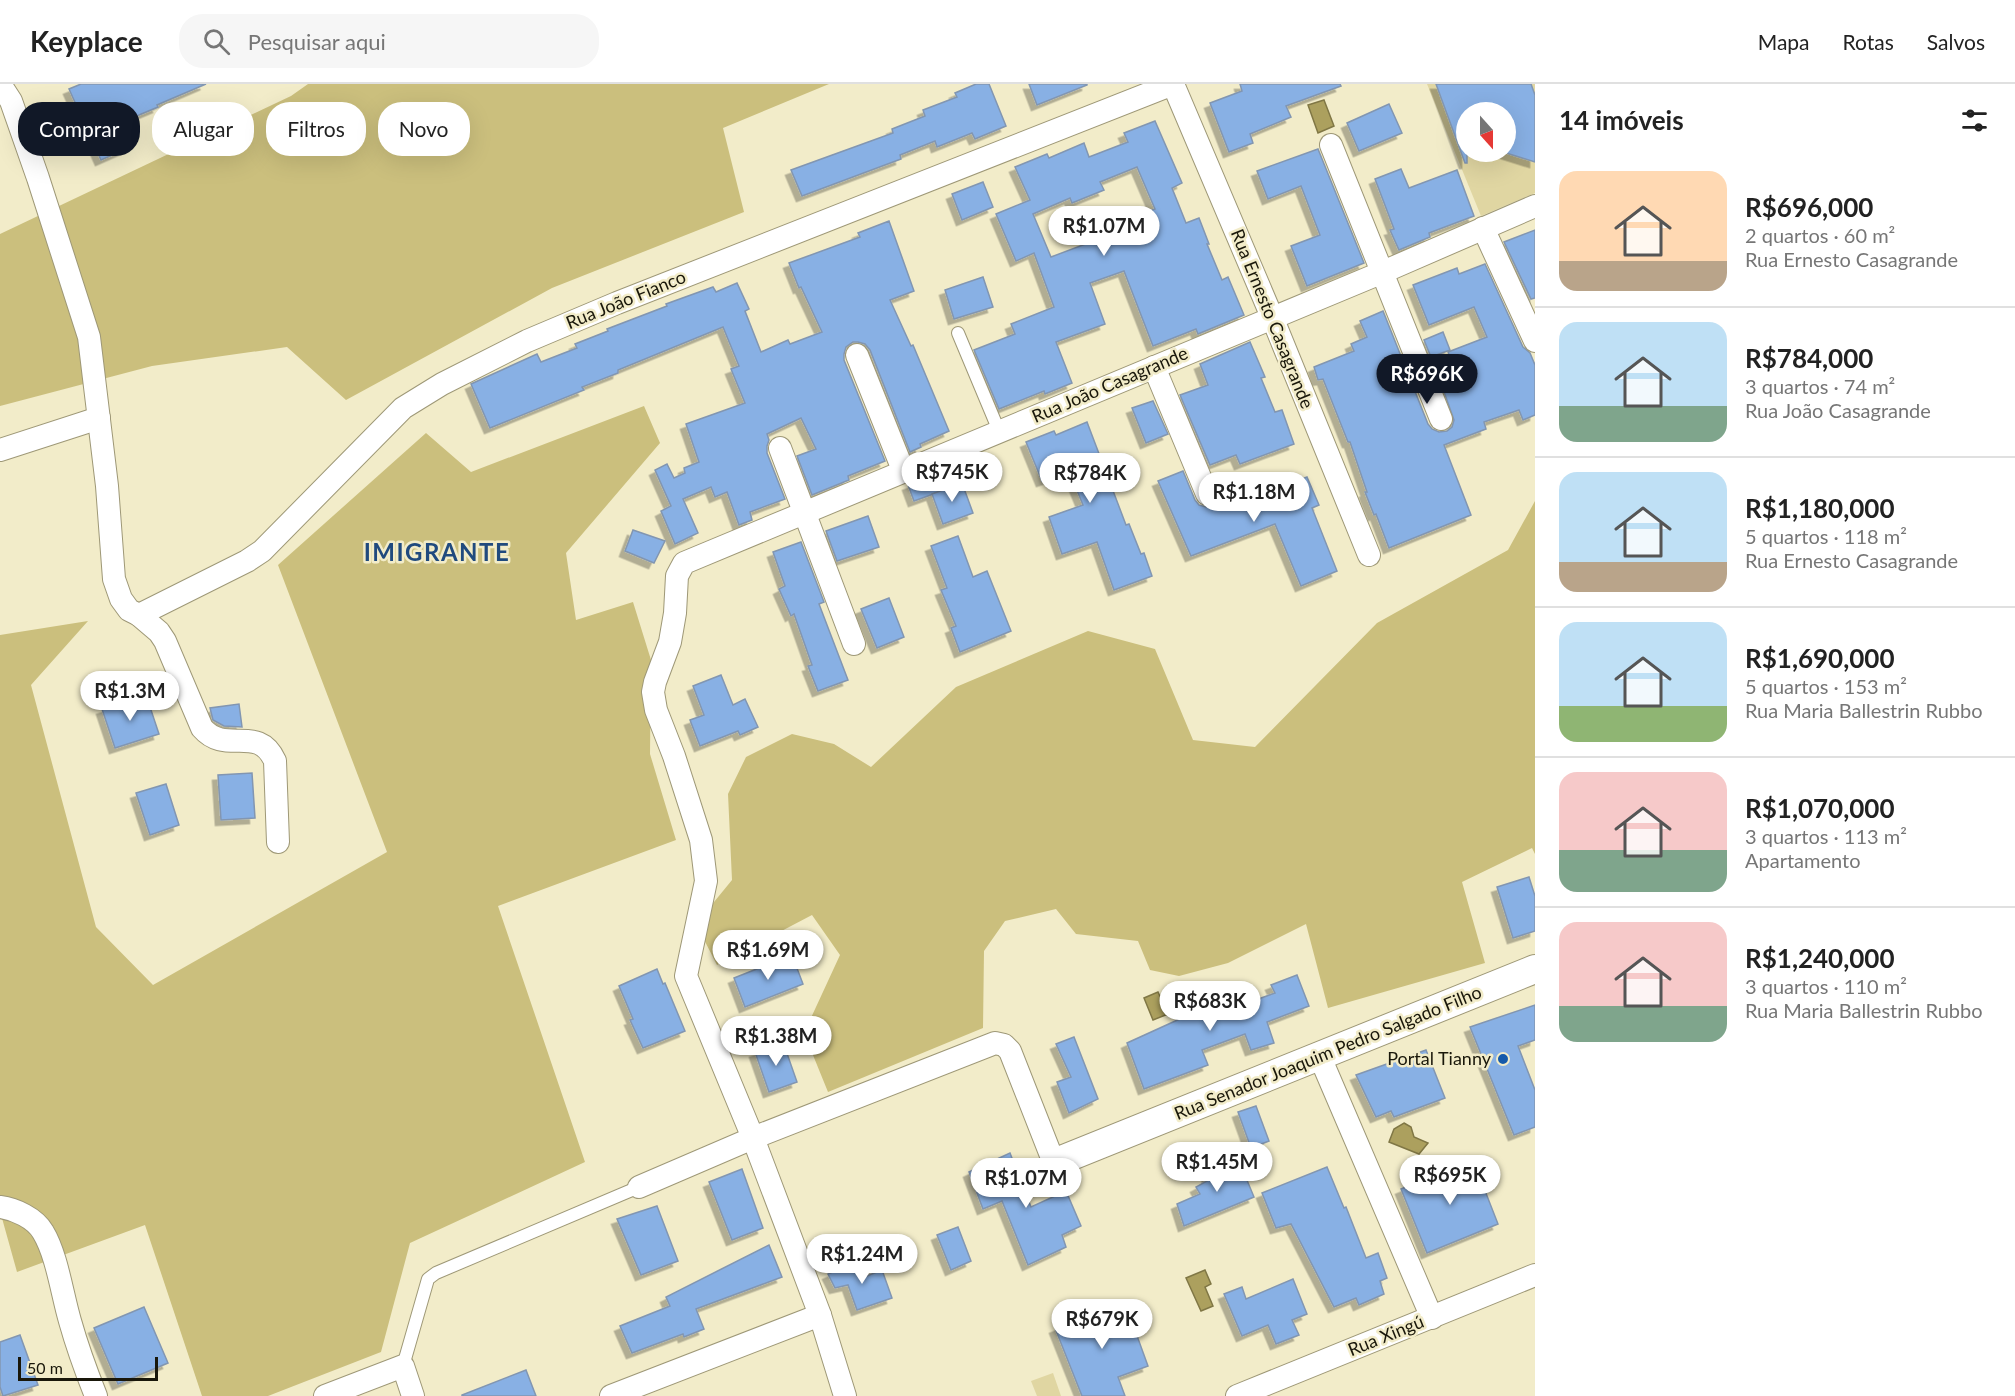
<!DOCTYPE html>
<html lang="pt">
<meta charset="utf-8">
<style>
body{margin:0;font-family:Lato,sans-serif;background:#f6f6f6;color:#222;height:100vh;display:flex;flex-direction:column;font-size:22px;white-space:nowrap}
*{box-sizing:border-box;margin:0}
p{font-size:20px;color:#767676}
.icon{flex:none;width:33px;height:33px;fill:none;stroke:currentColor;stroke-width:2;stroke-linecap:round;stroke-linejoin:round}
.map{position:relative;flex:1;overflow:hidden}
.panel{display:flex;flex-direction:column;background:#fff;width:480px}
.panel>*{flex:none}
.top-card{position:absolute;left:18px;top:18px;width:570px;height:54px;display:flex;gap:12px}
.needle{width:39px;rotate:159deg}
.tools{position:absolute;left:1456px;top:18px;display:grid;gap:12px}
.tools a{display:grid;place-items:center;width:60px;height:60px;border-radius:50%;background:#fff;box-shadow:0 6px 24px #0002;font-size:30px}
.scale{position:absolute;left:18px;bottom:15px;width:140px;box-sizing:border-box;padding-left:6px;border:3px solid #19170a;border-top:0;font-size:16px;line-height:21px;white-space:nowrap;color:#19170a;-webkit-text-stroke:4px #f2ecc9;paint-order:stroke}
.price{position:absolute;translate:-50% -51px;padding:0 14px;border-radius:21px;background:#fff;color:#222;font-size:20px;line-height:39px;filter:drop-shadow(0 2px 3px #0008)}
.price::after{content:'';position:absolute;left:50%;top:36px;width:18px;height:14px;margin-left:-9px;background:inherit;clip-path:polygon(0 0,100% 0,50% 100%)}
.price.current{background:#111827;color:#fff}
ul{padding:0;list-style:none}
li{display:flex;align-items:center;gap:18px;height:150px;padding:0 24px}
li+li{border-top:2px solid #e0e0e0}
li span{display:grid;place-items:center;flex:none;width:168px;height:120px;border-radius:18px;color:#555}
li>.icon{margin-inline-start:auto}
span .icon{width:72px;height:72px;fill:#fffc;stroke-width:1}
li b{font-size:26px}
h2{display:flex;justify-content:space-between;align-items:center;height:72px;padding:0 24px;font-size:26px}
.pill{padding:0 21px;border-radius:24px;background:#fff;box-shadow:0 6px 24px #0002;font-size:21px;line-height:54px}
.pill.current{background:#111827;color:#fff}
header{display:flex;align-items:center;gap:36px;box-sizing:border-box;height:84px;padding:0 30px;background:#fff;border-bottom:2px solid #e0e0e0}
header strong{font-size:28px}
nav{display:flex;gap:33px;margin-inline-start:auto;font-size:21px}
.search{width:420px;height:54px;background:#f6f6f6;display:flex;align-items:center;gap:15px;box-sizing:border-box;padding:0 21px;border-radius:24px;color:#767676;font-size:22px}
main{display:flex;flex:1;min-height:0}
.map>svg:first-child{display:block}
</style>
<header>
<strong>Keyplace</strong>
<div class="search"><svg class="icon" aria-label="search" viewBox="0 0 24 24"><circle cx="10" cy="10" r="6"/><path d="M15 15l6 6"/></svg>Pesquisar aqui</div>
<nav><a>Mapa</a><a>Rotas</a><a>Salvos</a></nav>
</header>
<main>
<div class="map">
<svg width="1535" height="1312" viewBox="0 0 1535 1312">
<defs>
<filter id="shadow"><feDropShadow dx="-5.5" dy="5.5" stdDeviation="0" flood-color="#0004"/></filter>
</defs>
<rect width="100%" height="100%" fill="#f2ecc9"/>
<g fill="#e0d6a2" fill-rule="evenodd">
<path d="M 1427,0 L 1535,0 L 1535,109 L 1481,132 ZM 1467,28 L 1506,28 L 1506,68 L 1467,68 Z"/>
<path d="M 1053,1289 L 1061,1312 L 1037,1312 L 1031,1297 Z"/>
</g>
<g fill="#cbbf7d">
<path d="M 308,0 L 829,0 L 723,44 L 744,128 L 552,204 L 346,316 L 287,263 L 152,282 L 0,322 L 0,150 L 291,12 Z"/>
<path d="M 644,322 L 660,359 L 566,469 L 576,536 L 633,518 L 651,576 L 650,670 L 676,756 L 498,822 L 585,1078 L 410,1159 L 381,1268 L 268,1312 L 202,1312 L 145,1141 L 17,1188 L 0,1127 L 0,551 L 88,537 L 31,601 L 96,843 L 153,901 L 387,768 L 278,481 L 426,349 L 471,388 Z"/>
<path d="M 1535,417 L 1535,770 L 1532,764 L 1462,798 L 1485,879 L 1328,924 L 1306,840 L 1228,879 L 1179,892 L 1150,886 L 1138,857 L 1076,850 L 1056,825 L 1005,837 L 984,867 L 983,944 L 828,1008 L 804,949 L 840,871 L 812,831 L 717,881 L 696,840 L 732,796 L 728,710 L 746,673 L 792,650 L 834,660 L 871,683 L 956,603 L 1088,547 L 1155,565 L 1193,656 L 1255,663 L 1377,539 L 1508,466 Z"/>
</g>
<g fill="#aca05e" stroke="#807745" stroke-width="1.5">
<path d="M 1324,16 L 1334,42 L 1318,49 L 1308,21 Z"/>
<path d="M 1158,908 L 1168,930 L 1153,936 L 1144,914 Z"/>
<path d="M 1404,1039 L 1411,1043 L 1414,1053 L 1428,1059 L 1419,1070 L 1389,1058 L 1394,1045 Z"/>
<path d="M 1205,1186 L 1211,1200 L 1205,1203 L 1213,1222 L 1201,1227 L 1186,1194 Z"/>
</g>
<g fill="#88b0e4" stroke="#8296b1" stroke-width="1.5" fill-rule="evenodd" filter="url(#shadow)">
<path d="M 81,0 L 206,0 L 157,21 L 158,23 L 120,39 L 130,63 L 101,76 L 69,5 Z"/>
<path d="M 976,0 L 989,0 L 1006,42 L 975,55 L 972,49 L 937,63 L 935,57 L 900,71 L 901,75 L 802,112 L 791,86 L 893,49 L 892,45 L 925,32 L 923,26 L 957,13 L 955,9 Z"/>
<path d="M 1029,0 L 1087,0 L 1087,1 L 1037,21 Z"/>
<path d="M 1240,0 L 1340,0 L 1341,2 L 1286,22 L 1291,33 L 1250,50 L 1253,59 L 1229,68 L 1210,19 L 1242,7 Z"/>
<path d="M 1436,0 L 1531,0 L 1535,11 L 1535,78 L 1506,69 L 1506,28 L 1467,28 L 1467,79 L 1465,79 Z"/>
<path d="M 1389,20 L 1402,49 L 1359,67 L 1347,39 Z"/>
<path d="M 1155,37 L 1182,99 L 1172,104 L 1186,139 L 1199,134 L 1209,160 L 1207,160 L 1222,196 L 1228,193 L 1244,231 L 1198,250 L 1196,245 L 1153,262 L 1124,187 L 1090,199 L 1105,240 L 1056,258 L 1072,299 L 1045,310 L 1044,307 L 999,325 L 974,266 L 1015,250 L 1011,240 L 1054,223 L 1034,169 L 1016,177 L 996,130 L 1030,116 L 1015,83 L 1047,70 L 1049,74 L 1084,59 L 1089,73 L 1128,58 L 1124,49 ZM 1137,83 L 1155,125 L 1132,133 L 1136,141 L 1051,173 L 1033,130 L 1070,114 L 1072,119 L 1104,106 L 1100,98 Z"/>
<path d="M 1318,65 L 1364,179 L 1307,202 L 1291,162 L 1320,151 L 1301,102 L 1268,115 L 1257,87 Z"/>
<path d="M 1401,85 L 1409,104 L 1457,86 L 1474,132 L 1429,149 L 1430,153 L 1399,166 L 1390,146 L 1394,145 L 1375,95 Z"/>
<path d="M 983,98 L 993,123 L 962,136 L 952,110 Z"/>
<path d="M 889,137 L 914,207 L 890,216 L 911,262 L 913,261 L 949,347 L 920,360 L 921,363 L 910,368 L 870,266 L 865,260 L 858,258 L 853,258 L 846,263 L 844,270 L 844,276 L 885,377 L 848,392 L 849,396 L 812,411 L 797,372 L 816,365 L 801,334 L 767,350 L 769,356 L 767,362 L 767,369 L 785,415 L 750,428 L 752,436 L 739,441 L 727,408 L 715,413 L 711,403 L 683,415 L 698,449 L 675,460 L 661,427 L 671,422 L 655,386 L 667,380 L 674,394 L 685,389 L 684,384 L 699,378 L 686,340 L 745,319 L 731,285 L 739,282 L 723,243 L 618,286 L 618,289 L 582,303 L 584,306 L 490,344 L 471,300 L 537,270 L 541,278 L 577,264 L 575,260 L 608,247 L 607,245 L 667,222 L 666,220 L 713,203 L 716,208 L 737,199 L 749,225 L 745,227 L 761,268 L 788,256 L 790,260 L 822,248 L 801,203 L 799,204 L 789,179 L 860,153 L 858,149 Z"/>
<path d="M 1535,146 L 1535,214 L 1531,215 L 1504,158 Z"/>
<path d="M 1485,180 L 1523,263 L 1530,269 L 1535,281 L 1535,331 L 1523,336 L 1519,326 L 1484,338 L 1486,345 L 1444,361 L 1471,431 L 1389,464 L 1376,430 L 1374,431 L 1365,408 L 1367,408 L 1350,358 L 1348,358 L 1323,295 L 1318,296 L 1314,283 L 1354,267 L 1351,260 L 1367,253 L 1360,237 L 1383,227 L 1428,340 L 1432,345 L 1439,348 L 1447,347 L 1452,343 L 1454,336 L 1442,302 L 1458,295 L 1448,268 L 1487,253 L 1474,223 L 1429,241 L 1413,201 L 1457,184 L 1459,190 Z"/>
<path d="M 983,193 L 993,223 L 954,235 L 945,206 Z"/>
<path d="M 1443,248 L 1450,266 L 1431,273 L 1424,256 Z"/>
<path d="M 1250,258 L 1265,293 L 1261,294 L 1275,328 L 1282,326 L 1294,360 L 1240,380 L 1236,371 L 1210,381 L 1180,311 L 1208,301 L 1200,280 Z"/>
<path d="M 1153,317 L 1168,350 L 1146,359 L 1132,324 Z"/>
<path d="M 1087,338 L 1126,441 L 1129,440 L 1141,470 L 1144,469 L 1152,492 L 1114,506 L 1097,458 L 1062,470 L 1049,433 L 1083,421 L 1069,387 L 1042,397 L 1026,358 L 1054,347 L 1056,351 Z"/>
<path d="M 1183,387 L 1195,416 L 1199,421 L 1206,423 L 1213,422 L 1218,417 L 1244,406 L 1248,416 L 1307,393 L 1319,421 L 1312,424 L 1337,487 L 1301,502 L 1275,440 L 1191,472 L 1158,397 Z"/>
<path d="M 933,392 L 939,408 L 914,417 L 908,401 Z"/>
<path d="M 962,399 L 973,429 L 943,440 L 932,410 Z"/>
<path d="M 868,432 L 879,463 L 837,477 L 826,447 Z"/>
<path d="M 633,446 L 665,457 L 654,479 L 625,467 Z"/>
<path d="M 958,452 L 973,493 L 987,487 L 1011,547 L 960,568 L 951,544 L 956,542 L 941,506 L 947,504 L 931,462 Z"/>
<path d="M 801,458 L 824,518 L 819,520 L 848,596 L 818,607 L 808,582 L 812,581 L 794,530 L 791,532 L 779,505 L 785,502 L 773,468 Z"/>
<path d="M 889,514 L 904,553 L 877,564 L 861,525 Z"/>
<path d="M 721,591 L 733,621 L 745,615 L 758,643 L 740,651 L 738,647 L 700,662 L 690,636 L 704,631 L 693,602 Z"/>
<path d="M 146,611 L 159,650 L 115,664 L 102,625 Z"/>
<path d="M 239,620 L 242,643 L 224,642 L 213,636 L 210,624 Z"/>
<path d="M 252,689 L 255,734 L 221,736 L 218,691 Z"/>
<path d="M 166,700 L 179,741 L 150,751 L 136,709 Z"/>
<path d="M 1529,793 L 1535,812 L 1535,847 L 1513,854 L 1497,803 Z"/>
<path d="M 792,871 L 803,900 L 745,923 L 734,894 Z"/>
<path d="M 657,885 L 663,900 L 665,899 L 685,947 L 643,964 L 630,936 L 633,935 L 619,902 Z"/>
<path d="M 1297,891 L 1309,922 L 1267,938 L 1274,959 L 1251,966 L 1245,950 L 1202,966 L 1208,981 L 1144,1005 L 1127,959 L 1195,928 L 1190,915 L 1215,906 L 1226,935 L 1253,926 L 1250,918 L 1275,909 L 1271,901 Z"/>
<path d="M 1535,921 L 1535,956 L 1518,962 L 1535,1006 L 1535,1043 L 1514,1051 L 1470,943 Z"/>
<path d="M 1074,953 L 1098,1015 L 1069,1029 L 1057,998 L 1071,993 L 1056,960 Z"/>
<path d="M 783,958 L 797,998 L 769,1008 L 755,968 Z"/>
<path d="M 1426,966 L 1445,1014 L 1394,1033 L 1391,1027 L 1376,1033 L 1356,991 Z"/>
<path d="M 1256,1022 L 1269,1057 L 1251,1064 L 1238,1028 Z"/>
<path d="M 1010,1069 L 1031,1123 L 1066,1107 L 1081,1142 L 1062,1151 L 1066,1163 L 1028,1181 L 1002,1117 L 983,1125 L 969,1088 Z"/>
<path d="M 1217,1075 L 1221,1086 L 1239,1077 L 1254,1113 L 1184,1142 L 1177,1120 L 1200,1110 L 1196,1103 L 1209,1096 L 1203,1081 Z"/>
<path d="M 1473,1076 L 1498,1140 L 1427,1169 L 1401,1105 Z"/>
<path d="M 1327,1083 L 1344,1124 L 1346,1123 L 1366,1174 L 1378,1169 L 1387,1194 L 1380,1197 L 1384,1210 L 1359,1221 L 1356,1214 L 1334,1223 L 1291,1140 L 1276,1144 L 1262,1109 Z"/>
<path d="M 742,1085 L 763,1144 L 732,1156 L 709,1098 Z"/>
<path d="M 657,1122 L 678,1177 L 641,1191 L 617,1135 Z"/>
<path d="M 958,1143 L 971,1177 L 951,1186 L 937,1151 Z"/>
<path d="M 769,1161 L 782,1193 L 696,1225 L 704,1245 L 684,1253 L 683,1250 L 632,1269 L 620,1242 L 670,1222 L 666,1213 Z"/>
<path d="M 860,1176 L 867,1192 L 882,1186 L 892,1214 L 857,1226 L 848,1201 L 835,1204 L 828,1190 Z"/>
<path d="M 1293,1195 L 1307,1230 L 1292,1236 L 1299,1251 L 1276,1260 L 1268,1241 L 1242,1252 L 1224,1210 L 1242,1203 L 1246,1215 Z"/>
<path d="M 1126,1216 L 1135,1237 L 1132,1238 L 1148,1282 L 1118,1293 L 1125,1312 L 1082,1312 L 1055,1244 Z"/>
<path d="M 144,1223 L 168,1279 L 118,1300 L 94,1244 Z"/>
<path d="M 20,1251 L 38,1301 L 3,1312 L 0,1303 L 0,1258 Z"/>
<path d="M 526,1286 L 536,1312 L 462,1312 L 462,1311 Z"/>
</g>
<g fill="none" stroke-linecap="round" stroke-linejoin="round">
<defs>
<g id="service">
<path d="M 958,249 L 999,347"/>
<path d="M 403,1282 L 428,1195 L 436,1189 L 639,1103"/>
</g>
<g id="minor">
<path d="M 0,0 L 11,17 L 38,94 L 89,253 L 107,402 L 114,495 L 121,515 L 129,526 L 139,531 L 159,548 L 165,557 L 202,644 C 226,672 258,639 275,677 L 278,758"/>
<path d="M 1173,0 L 1272,233 L 1369,471"/>
<path d="M 1331,61 L 1441,335"/>
<path d="M 1483,144 L 1535,257"/>
<path d="M 857,271 L 903,386"/>
<path d="M 1154,283 L 1207,410"/>
<path d="M 780,364 L 854,560"/>
<path d="M 0,366 L 99,334"/>
<path d="M 139,531 L 247,477 L 262,467 L 403,324 L 442,300 L 527,257 L 617,219 L 1173,0"/>
<path d="M 1320,973 L 1432,1234"/>
<path d="M 639,1103 L 753,1054 L 995,959 L 1004,961 L 1010,967 L 1054,1079"/>
<path d="M 0,1123 C 15,1125 35,1134 43,1148 C 57,1171 62,1210 70,1237 C 77,1262 86,1287 96,1312"/>
<path d="M 325,1312 L 403,1282 L 413,1312"/>
<path d="M 611,1312 L 820,1231"/>
<path d="M 845,1312 L 820,1231 L 753,1054 L 686,892 L 706,797 L 701,756 L 674,672 L 656,626 L 653,608 L 655,598 L 670,558 L 675,529 L 677,492 L 684,479 L 1383,188 L 1535,122"/>
<path d="M 1237,1312 L 1535,1191"/>
</g>
<path id="tertiary" d="M 1054,1079 L 1535,885"/>
</defs>
<use href="#service" stroke="#9e9877" stroke-width="14"/>
<use href="#minor" stroke="#9e9877" stroke-width="24"/>
<use href="#tertiary" stroke="#9e9877" stroke-width="30"/>
<use href="#service" stroke="#fff" stroke-width="12"/>
<use href="#minor" stroke="#fff" stroke-width="22"/>
<use href="#tertiary" stroke="#fff" stroke-width="28"/>
</g>
<circle fill="#155aaa" stroke="#f2ecc9" stroke-width="2" cx="1503" cy="975" r="6"/>
<g text-anchor="middle" stroke-width="5" stroke-linejoin="round" paint-order="stroke">
<g font-size="18" fill="#19170a" stroke="#f2ecc9">
<text transform="translate(626 216) rotate(-22)" y="6">Rua João Fianco</text>
<text transform="translate(1272 235) rotate(68)" y="6">Rua Ernesto Casagrande</text>
<text transform="translate(1110 301) rotate(-23)" y="6">Rua João Casagrande</text>
<text transform="translate(1328 969) rotate(-22)" y="6">Rua Senador Joaquim Pedro Salgado Filho</text>
<text transform="translate(1386 1252) rotate(-22)" y="6">Rua Xingú</text>
</g>
<g font-size="18" fill="#19170a" stroke="#f2ecc9" text-anchor="end">
<text x="1491" y="981">Portal Tianny</text>
</g>
<g font-size="24" font-weight="bold" letter-spacing="1.5" fill="#204a7e" stroke="#f2ecc9">
<text x="437" y="477">IMIGRANTE</text>
</g>
</g>
</svg>
<div class="tools">
<a><svg class="needle" viewBox="-14 -14 28 28"><path d="M0-13l5 13h-10z" fill="#e53935"/><path d="M0 13l5-13h-10z" fill="#767676"/></svg></a>
</div>
<div class="scale">50 m</div>
<b class="price" style="left:1104px;top:173px">R$1.07M</b>
<b class="price current" style="left:1427px;top:321px">R$696K</b>
<b class="price" style="left:952px;top:419px">R$745K</b>
<b class="price" style="left:1090px;top:420px">R$784K</b>
<b class="price" style="left:1254px;top:439px">R$1.18M</b>
<b class="price" style="left:130px;top:638px">R$1.3M</b>
<b class="price" style="left:768px;top:897px">R$1.69M</b>
<b class="price" style="left:1210px;top:948px">R$683K</b>
<b class="price" style="left:776px;top:983px">R$1.38M</b>
<b class="price" style="left:1217px;top:1109px">R$1.45M</b>
<b class="price" style="left:1450px;top:1122px">R$695K</b>
<b class="price" style="left:1026px;top:1125px">R$1.07M</b>
<b class="price" style="left:862px;top:1201px">R$1.24M</b>
<b class="price" style="left:1102px;top:1266px">R$679K</b>
<div class="top-card">
<a class="pill current">Comprar</a>
<a class="pill">Alugar</a>
<a class="pill">Filtros</a>
<a class="pill">Novo</a>
</div>
</div>
<section class="panel">
<h2>14 imóveis<svg class="icon" aria-label="filters" viewBox="0 0 24 24"><path d="M4 7h16M4 17h16"/><circle cx="9" cy="7" r="2"/><circle cx="15" cy="17" r="2"/></svg></h2>
<ul>
<li><span style="background:linear-gradient(#ffd9b3 75%,#b9a48a 0)"><svg class="icon" aria-label="home" viewBox="0 0 24 24"><path d="M3 11l9-7 9 7M6 9v11h12V9"/></svg></span><div><b>R$696,000</b><p>2 quartos · 60 m²</p><p>Rua Ernesto Casagrande</p></div></li>
<li><span style="background:linear-gradient(#bfe0f5 70%,#7fa58c 0)"><svg class="icon" aria-label="home" viewBox="0 0 24 24"><path d="M3 11l9-7 9 7M6 9v11h12V9"/></svg></span><div><b>R$784,000</b><p>3 quartos · 74 m²</p><p>Rua João Casagrande</p></div></li>
<li><span style="background:linear-gradient(#bfe0f5 75%,#b9a48a 0)"><svg class="icon" aria-label="home" viewBox="0 0 24 24"><path d="M3 11l9-7 9 7M6 9v11h12V9"/></svg></span><div><b>R$1,180,000</b><p>5 quartos · 118 m²</p><p>Rua Ernesto Casagrande</p></div></li>
<li><span style="background:linear-gradient(#bfe0f5 70%,#8fb573 0)"><svg class="icon" aria-label="home" viewBox="0 0 24 24"><path d="M3 11l9-7 9 7M6 9v11h12V9"/></svg></span><div><b>R$1,690,000</b><p>5 quartos · 153 m²</p><p>Rua Maria Ballestrin Rubbo</p></div></li>
<li><span style="background:linear-gradient(#f6c9c9 65%,#7fa58c 0)"><svg class="icon" aria-label="home" viewBox="0 0 24 24"><path d="M3 11l9-7 9 7M6 9v11h12V9"/></svg></span><div><b>R$1,070,000</b><p>3 quartos · 113 m²</p><p>Apartamento</p></div></li>
<li><span style="background:linear-gradient(#f6c9c9 70%,#7fa58c 0)"><svg class="icon" aria-label="home" viewBox="0 0 24 24"><path d="M3 11l9-7 9 7M6 9v11h12V9"/></svg></span><div><b>R$1,240,000</b><p>3 quartos · 110 m²</p><p>Rua Maria Ballestrin Rubbo</p></div></li>
</ul>
</section>
</main>
